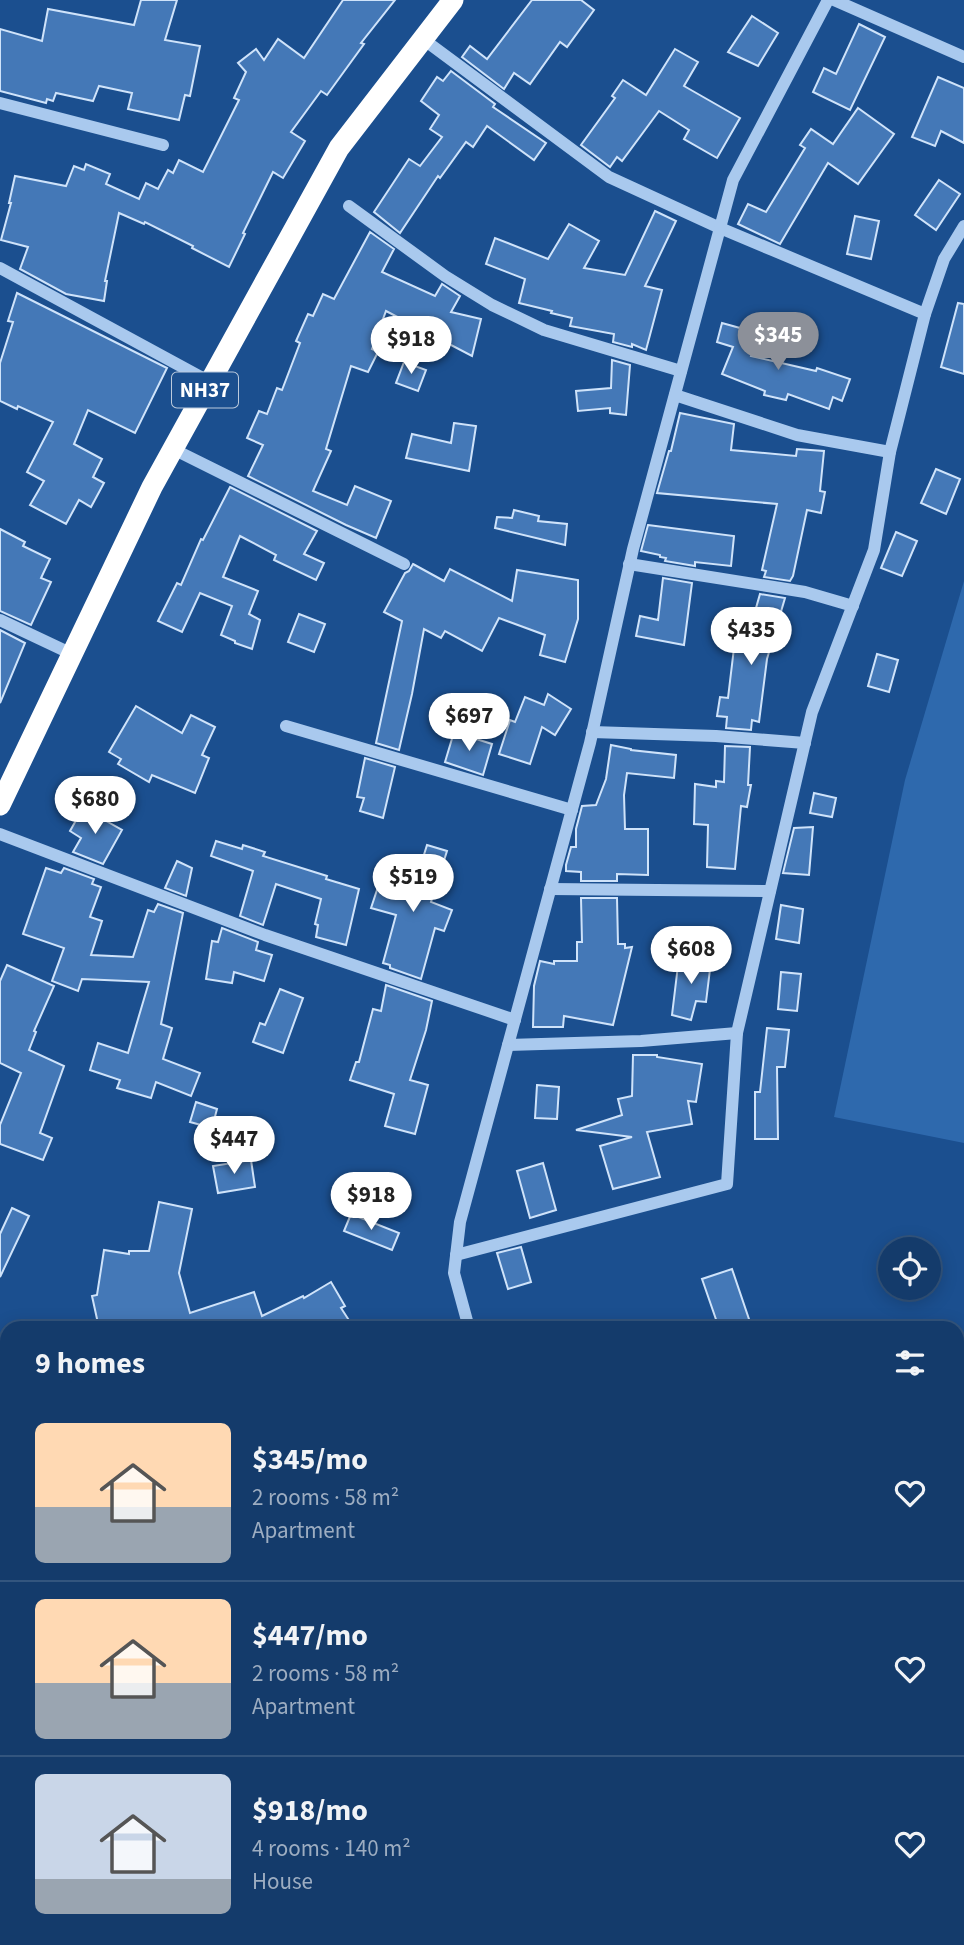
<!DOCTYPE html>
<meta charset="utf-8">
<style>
body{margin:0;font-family:"Source Sans 3",sans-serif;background:#1d4271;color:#f1f3f6;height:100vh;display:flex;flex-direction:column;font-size:26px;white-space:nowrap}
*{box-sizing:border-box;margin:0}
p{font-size:23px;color:#9dadc1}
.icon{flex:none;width:38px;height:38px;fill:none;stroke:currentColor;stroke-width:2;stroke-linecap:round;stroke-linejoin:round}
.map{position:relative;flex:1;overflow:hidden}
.details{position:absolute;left:0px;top:1321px;width:964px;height:625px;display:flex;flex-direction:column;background:#143b6b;border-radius:21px 21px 0 0;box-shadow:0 4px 18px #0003,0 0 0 2px #33557e}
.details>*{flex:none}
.tools{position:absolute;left:878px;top:1237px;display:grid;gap:14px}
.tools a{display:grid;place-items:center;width:63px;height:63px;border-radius:50%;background:#143b6b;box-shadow:0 4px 18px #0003,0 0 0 2px #33557e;font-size:35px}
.price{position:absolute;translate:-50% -60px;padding:0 16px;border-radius:24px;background:#fff;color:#222;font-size:23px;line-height:46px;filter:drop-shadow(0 2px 4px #0008)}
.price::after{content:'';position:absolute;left:50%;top:42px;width:21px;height:16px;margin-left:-10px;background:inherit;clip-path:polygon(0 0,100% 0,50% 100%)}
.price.on{background:#8c9099;color:#fff}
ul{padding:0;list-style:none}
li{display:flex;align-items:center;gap:21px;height:175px;padding:0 35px}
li+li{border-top:2px solid #33557e}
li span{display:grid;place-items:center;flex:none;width:196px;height:140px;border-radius:10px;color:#555}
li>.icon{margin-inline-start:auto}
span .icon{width:84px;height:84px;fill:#fffc;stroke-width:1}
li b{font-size:30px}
h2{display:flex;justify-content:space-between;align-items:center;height:84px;padding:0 35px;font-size:30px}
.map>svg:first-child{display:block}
</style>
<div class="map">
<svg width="964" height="1945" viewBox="0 0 964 1945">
<rect width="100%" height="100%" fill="#1b4f8f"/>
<path fill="#2e69ad" d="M 964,581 L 964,1143 L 834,1117 L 905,780 Z"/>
<g fill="#4478b7" stroke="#cfe3fa" stroke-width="2">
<path d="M 141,0 L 177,0 L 165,40 L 200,46 L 190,96 L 185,95 L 179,120 L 128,109 L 132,93 L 99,86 L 93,101 L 56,93 L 53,101 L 47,99 L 46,103 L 0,91 L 0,29 L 42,41 L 48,9 L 134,25 Z"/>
<path d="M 343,0 L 395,0 L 361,43 L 364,44 L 327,95 L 321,91 L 291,132 L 305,141 L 283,178 L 273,172 L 243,233 L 245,234 L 229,267 L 192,248 L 193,246 L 145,222 L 144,224 L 119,213 L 105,281 L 107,281 L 104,301 L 66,294 L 20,269 L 28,247 L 1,240 L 11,203 L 9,203 L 15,176 L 66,186 L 74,166 L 84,170 L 86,164 L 110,174 L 106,184 L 139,199 L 146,183 L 158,189 L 168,170 L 173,173 L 179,160 L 203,172 L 239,100 L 234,98 L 246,72 L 238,63 L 256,49 L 264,60 L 278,39 L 304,58 Z"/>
<path d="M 532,0 L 581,0 L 594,10 L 567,47 L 560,42 L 530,84 L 514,73 L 504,89 L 462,57 L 470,46 L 487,59 Z"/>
<path d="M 752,16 L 778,33 L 758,66 L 728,52 Z"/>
<path d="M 859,24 L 885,37 L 850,110 L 813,92 L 824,68 L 836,74 Z"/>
<path d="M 675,49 L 698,62 L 684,86 L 740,118 L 717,158 L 684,139 L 689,130 L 659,111 L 622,161 L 617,157 L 610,167 L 581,145 L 615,98 L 612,96 L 623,80 L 646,95 Z"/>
<path d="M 451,71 L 495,104 L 493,107 L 546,143 L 534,160 L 487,126 L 473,147 L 466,142 L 440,178 L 438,176 L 400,233 L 374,212 L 409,159 L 420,166 L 442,137 L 430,129 L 439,115 L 421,101 L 437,77 L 443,81 Z"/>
<path d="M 938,77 L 964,88 L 964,143 L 941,131 L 935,146 L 912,137 Z"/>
<path d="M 858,108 L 894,134 L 858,184 L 828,163 L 780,244 L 738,224 L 748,204 L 766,212 L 805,148 L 800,145 L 811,129 L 833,144 Z"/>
<path d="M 939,180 L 960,194 L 936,230 L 915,215 Z"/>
<path d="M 655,211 L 676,221 L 645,286 L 662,290 L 646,350 L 632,344 L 632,347 L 613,342 L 614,334 L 570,326 L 572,318 L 551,313 L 552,311 L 519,303 L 525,279 L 486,264 L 495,238 L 548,259 L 569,224 L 599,241 L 584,268 L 625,275 Z"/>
<path d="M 855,216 L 879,221 L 871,259 L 847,254 Z"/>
<path d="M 370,232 L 394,249 L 382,272 L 435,296 L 442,284 L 460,296 L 451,312 L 481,319 L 472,356 L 386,311 L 372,349 L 378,352 L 368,372 L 351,366 L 326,449 L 331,451 L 313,491 L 347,505 L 355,486 L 391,501 L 376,538 L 346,525 L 248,476 L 263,445 L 247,438 L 259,411 L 267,414 L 277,388 L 282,390 L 300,343 L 296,341 L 308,314 L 313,316 L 323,294 L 334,299 Z"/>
<path d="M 17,293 L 167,368 L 135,433 L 88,410 L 74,444 L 102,459 L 93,477 L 104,483 L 91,507 L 79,500 L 66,524 L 30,505 L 44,481 L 27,472 L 53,422 L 18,406 L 17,409 L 0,401 L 0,363 L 13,322 L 8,321 Z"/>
<path d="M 958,303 L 964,304 L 964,374 L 941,367 Z"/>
<path d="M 722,323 L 758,333 L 751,356 L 816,371 L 817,368 L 850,379 L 842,401 L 833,397 L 829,409 L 788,394 L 786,400 L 764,395 L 765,391 L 722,374 L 733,347 L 717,342 Z"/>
<path d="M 612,360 L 630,365 L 626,415 L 610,413 L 610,408 L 578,411 L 576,391 L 611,388 Z"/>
<path d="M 404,362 L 426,370 L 418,391 L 396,383 Z"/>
<path d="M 680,413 L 734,424 L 731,450 L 796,456 L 797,449 L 824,451 L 820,491 L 825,492 L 821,513 L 807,510 L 793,576 L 790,581 L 764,577 L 766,571 L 762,570 L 777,504 L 657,493 L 669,451 L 671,451 Z"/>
<path d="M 454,423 L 476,426 L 469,471 L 406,458 L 412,434 L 451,443 Z"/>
<path d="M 936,469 L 960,479 L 946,514 L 921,503 Z"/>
<path d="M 230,487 L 317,531 L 304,554 L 324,563 L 316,580 L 274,560 L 276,555 L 240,536 L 223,577 L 258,591 L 249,614 L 260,620 L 252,649 L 235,643 L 235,641 L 221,635 L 232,606 L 200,593 L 182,632 L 158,621 L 177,583 L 181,585 L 201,539 L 203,540 Z"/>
<path d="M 514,510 L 539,516 L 538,521 L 567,524 L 565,545 L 495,528 L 497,517 L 512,518 Z"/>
<path d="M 648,525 L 734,536 L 731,566 L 695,562 L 695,566 L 665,561 L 666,558 L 660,557 L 660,555 L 641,551 Z"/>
<path d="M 0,529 L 25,542 L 23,546 L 50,559 L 41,578 L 51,582 L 31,625 L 0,611 Z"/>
<path d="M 896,532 L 917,541 L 902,576 L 881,568 Z"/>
<path d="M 413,564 L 444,581 L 450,569 L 512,601 L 517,570 L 578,580 L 578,619 L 565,662 L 540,655 L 545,635 L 499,618 L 482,651 L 445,631 L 441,638 L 424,629 L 412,694 L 399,750 L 376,743 L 402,621 L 384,612 L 405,573 L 409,571 Z"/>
<path d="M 663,578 L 692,583 L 684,645 L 636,636 L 640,616 L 658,620 Z"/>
<path d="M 760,594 L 785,598 L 767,659 L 759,722 L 752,720 L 751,730 L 726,728 L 727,717 L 717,716 L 720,697 L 728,698 L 734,648 L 744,650 Z"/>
<path d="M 299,614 L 325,624 L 314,652 L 288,642 Z"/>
<path d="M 0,630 L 25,643 L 0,703 Z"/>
<path d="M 877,654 L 898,660 L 889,692 L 868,686 Z"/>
<path d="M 548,694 L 571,709 L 555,735 L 542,727 L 530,764 L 499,754 L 510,720 L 515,722 L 525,697 L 544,705 Z"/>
<path d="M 136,706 L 182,733 L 191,715 L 215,727 L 202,755 L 209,758 L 195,793 L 152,775 L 149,782 L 118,764 L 121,759 L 109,752 Z"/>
<path d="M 454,732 L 492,744 L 483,775 L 445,762 Z"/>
<path d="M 611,745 L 631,749 L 631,750 L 676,755 L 674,778 L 627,773 L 624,795 L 625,829 L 648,829 L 648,875 L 617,874 L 617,881 L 581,881 L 581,872 L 566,871 L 566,865 L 571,847 L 576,847 L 576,829 L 582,806 L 596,805 L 606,779 Z"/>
<path d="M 725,746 L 750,747 L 748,785 L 751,785 L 747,807 L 741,806 L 735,869 L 707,867 L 708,825 L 694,824 L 695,784 L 716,787 L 716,781 L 724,782 Z"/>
<path d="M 365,758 L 395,767 L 383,818 L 360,811 L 364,798 L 357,797 Z"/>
<path d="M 814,793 L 836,798 L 832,817 L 810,813 Z"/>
<path d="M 83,808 L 122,830 L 103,864 L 73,852 L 81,838 L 70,831 Z"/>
<path d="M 813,827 L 809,875 L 783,873 L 794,828 Z"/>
<path d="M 216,841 L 242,849 L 243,845 L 265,852 L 263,856 L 327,876 L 326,879 L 359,889 L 346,945 L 316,937 L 318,925 L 315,924 L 321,899 L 276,884 L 263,925 L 240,916 L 253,871 L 211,856 Z"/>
<path d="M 427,845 L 447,851 L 431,902 L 452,910 L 444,931 L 435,928 L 421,979 L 390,968 L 390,965 L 383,963 L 396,915 L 371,908 L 379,884 L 391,888 L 394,873 L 417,877 Z"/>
<path d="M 177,861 L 192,868 L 186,896 L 165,888 Z"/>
<path d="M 46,868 L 61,873 L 64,868 L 94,879 L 92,884 L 101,887 L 90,917 L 102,921 L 91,955 L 133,957 L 148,910 L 154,912 L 158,904 L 183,913 L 161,1024 L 172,1028 L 163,1059 L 200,1073 L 191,1096 L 156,1082 L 151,1098 L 117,1088 L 120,1080 L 90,1070 L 98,1043 L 128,1053 L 149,982 L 82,979 L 78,991 L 52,981 L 64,948 L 23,934 Z"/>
<path d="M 581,898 L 617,898 L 618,944 L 625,944 L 625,948 L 632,947 L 613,1025 L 564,1016 L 563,1027 L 533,1027 L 534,986 L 540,961 L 554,964 L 554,961 L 577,961 L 577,942 L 582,942 Z"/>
<path d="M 781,905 L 803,909 L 799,943 L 776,939 Z"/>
<path d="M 222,928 L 258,942 L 256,950 L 272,955 L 264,981 L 234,972 L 232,983 L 206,979 L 212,941 L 218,942 Z"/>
<path d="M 679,957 L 711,961 L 706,1002 L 696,1001 L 691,1020 L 672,1015 Z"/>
<path d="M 7,965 L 54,986 L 34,1031 L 36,1032 L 29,1050 L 64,1066 L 40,1133 L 52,1138 L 43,1160 L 0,1144 L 0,1125 L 21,1073 L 0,1063 L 0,981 Z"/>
<path d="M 781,972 L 801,974 L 797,1011 L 778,1009 Z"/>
<path d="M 386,985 L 432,1001 L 426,1030 L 410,1080 L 428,1085 L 415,1134 L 385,1126 L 394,1094 L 350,1080 L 356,1062 L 359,1062 L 373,1009 L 381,1011 Z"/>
<path d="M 280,989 L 303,998 L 283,1053 L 253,1042 L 260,1023 L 265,1025 Z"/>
<path d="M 767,1028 L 789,1030 L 785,1067 L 777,1067 L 778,1139 L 755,1139 L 755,1092 L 760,1092 Z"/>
<path d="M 633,1055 L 657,1055 L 657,1057 L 702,1064 L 696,1102 L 688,1101 L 692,1124 L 647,1132 L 660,1177 L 613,1189 L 600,1146 L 632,1137 L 576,1130 L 622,1115 L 618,1099 L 632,1096 Z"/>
<path d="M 537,1085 L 559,1087 L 557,1119 L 535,1118 Z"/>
<path d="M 196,1102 L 217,1109 L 212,1128 L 190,1122 Z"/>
<path d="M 251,1160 L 255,1187 L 218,1193 L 213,1166 Z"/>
<path d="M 543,1163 L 556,1210 L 530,1218 L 517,1171 Z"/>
<path d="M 159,1202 L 192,1209 L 179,1273 L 190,1313 L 254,1292 L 262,1316 L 303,1296 L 304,1298 L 331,1282 L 345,1306 L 341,1308 L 354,1328 L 331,1328 L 326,1322 L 313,1328 L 99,1328 L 92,1296 L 97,1295 L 104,1250 L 129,1254 L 129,1251 L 149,1251 Z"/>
<path d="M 12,1208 L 29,1216 L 0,1277 L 0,1234 Z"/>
<path d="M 351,1214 L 399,1233 L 392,1250 L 344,1231 Z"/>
<path d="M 521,1247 L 531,1282 L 508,1289 L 497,1253 Z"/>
<path d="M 732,1269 L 752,1328 L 719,1328 L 702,1279 Z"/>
</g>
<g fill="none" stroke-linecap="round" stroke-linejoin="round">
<g stroke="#a9c9ee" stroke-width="12">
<path d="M 834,0 L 964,57"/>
<path d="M 423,39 L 609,177 L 720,228 L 925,314"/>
<path d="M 0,103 L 163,145"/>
<path d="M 349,206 L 445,276 L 492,305 L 544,330 L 681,371"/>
<path d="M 0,268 L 210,382"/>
<path d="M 675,395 L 797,435 L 890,452"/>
<path d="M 173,449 L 404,564"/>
<path d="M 629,564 L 805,592 L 853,606"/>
<path d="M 0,620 L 72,654"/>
<path d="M 286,726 L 572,810"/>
<path d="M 592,732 L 716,736 L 805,743"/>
<path d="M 0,834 L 265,935 L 515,1020"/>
<path d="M 550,889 L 770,891"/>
<path d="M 508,1045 L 641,1041 L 737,1033"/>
<path d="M 456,1255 L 727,1184 L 737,1033 L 812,712 L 874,550 L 890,452 L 925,314 L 944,259 L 964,226"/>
<path d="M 469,1328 L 454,1273 L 460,1222 L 590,743 L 633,549 L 733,180 L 828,0"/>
<path d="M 0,1463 L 7,1468"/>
<path d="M 957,1642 L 964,1638"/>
<path d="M 957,1837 L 964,1827"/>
<path d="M 957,1937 L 964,1942"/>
<path d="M 268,1939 L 272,1945"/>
<path d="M 693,1939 L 698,1945"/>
<path d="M 880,1945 L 884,1939"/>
</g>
<path stroke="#fff" stroke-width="21" d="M 0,805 L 152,487 L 339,148 L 453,0"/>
</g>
<g text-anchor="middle" stroke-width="6" stroke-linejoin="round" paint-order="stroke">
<rect fill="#1b4f8f" stroke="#bbcadd" stroke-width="2" x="172" y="372.5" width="66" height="35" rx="5"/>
<g font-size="21" font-weight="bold" fill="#fff">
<text x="205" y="397">NH37</text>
</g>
</g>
</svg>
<div class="tools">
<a><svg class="icon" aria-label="locate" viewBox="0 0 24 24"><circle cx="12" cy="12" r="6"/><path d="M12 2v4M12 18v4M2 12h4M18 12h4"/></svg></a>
</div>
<b class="price on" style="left:778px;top:372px">$345</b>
<b class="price" style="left:411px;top:376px">$918</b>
<b class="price" style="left:751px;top:667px">$435</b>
<b class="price" style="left:469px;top:753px">$697</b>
<b class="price" style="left:95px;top:836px">$680</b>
<b class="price" style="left:413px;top:914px">$519</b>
<b class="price" style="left:691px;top:986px">$608</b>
<b class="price" style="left:234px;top:1176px">$447</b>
<b class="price" style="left:371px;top:1232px">$918</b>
<section class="details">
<h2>9 homes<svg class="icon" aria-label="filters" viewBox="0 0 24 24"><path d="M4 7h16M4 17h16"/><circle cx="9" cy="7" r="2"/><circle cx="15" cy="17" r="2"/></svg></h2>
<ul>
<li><span style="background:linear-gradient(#ffd9b3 60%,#9aa5b1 0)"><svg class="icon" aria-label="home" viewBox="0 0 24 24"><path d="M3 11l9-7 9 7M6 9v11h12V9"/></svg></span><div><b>$345/mo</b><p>2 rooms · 58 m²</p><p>Apartment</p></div><svg class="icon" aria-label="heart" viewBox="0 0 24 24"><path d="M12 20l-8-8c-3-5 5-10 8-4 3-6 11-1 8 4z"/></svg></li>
<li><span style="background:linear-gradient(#ffd9b3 60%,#9aa5b1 0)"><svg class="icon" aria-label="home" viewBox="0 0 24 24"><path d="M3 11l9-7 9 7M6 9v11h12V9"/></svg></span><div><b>$447/mo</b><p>2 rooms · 58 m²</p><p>Apartment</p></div><svg class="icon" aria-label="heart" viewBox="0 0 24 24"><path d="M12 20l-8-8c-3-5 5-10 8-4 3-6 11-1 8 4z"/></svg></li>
<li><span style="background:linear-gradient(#c9d6e8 75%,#9aa5b1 0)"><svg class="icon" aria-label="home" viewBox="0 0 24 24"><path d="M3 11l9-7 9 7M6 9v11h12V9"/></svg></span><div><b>$918/mo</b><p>4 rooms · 140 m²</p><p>House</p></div><svg class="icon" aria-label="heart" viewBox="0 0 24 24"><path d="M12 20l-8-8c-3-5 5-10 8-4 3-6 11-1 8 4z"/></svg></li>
</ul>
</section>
</div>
